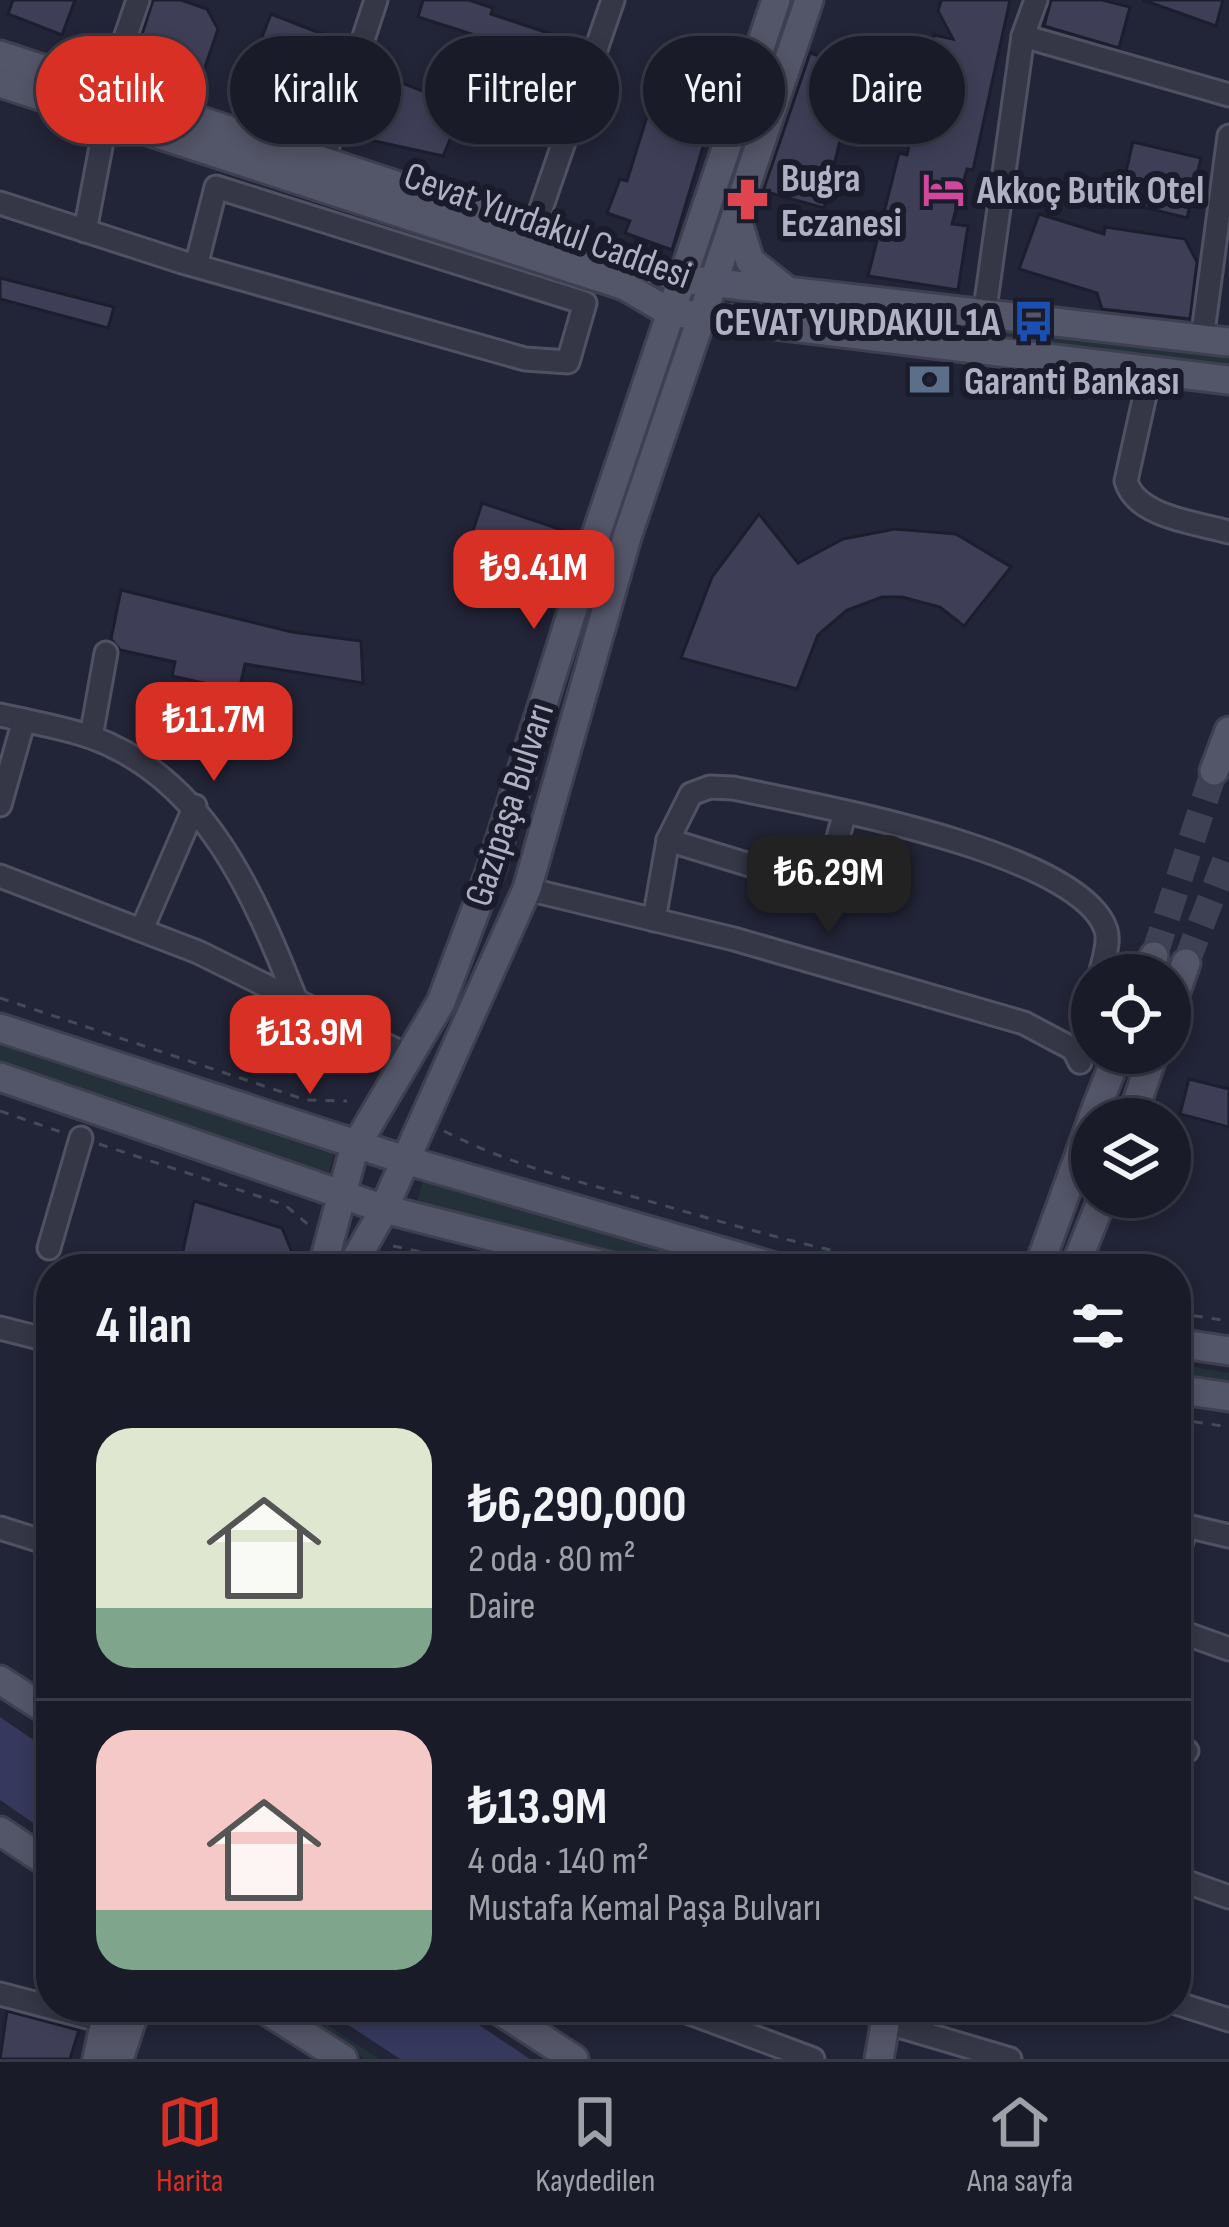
<!DOCTYPE html>
<html lang="tr">
<meta charset="utf-8">
<style>
body{margin:0;font-family:"Sofia Sans Condensed",sans-serif;background:#272835;color:#f1f3f6;height:100vh;display:flex;flex-direction:column;font-size:45px;white-space:nowrap}
*{box-sizing:border-box;margin:0}
p{font-size:39px;color:#9fa1a8}
.icon{flex:none;width:66px;height:66px;fill:none;stroke:currentColor;stroke-width:2;stroke-linecap:round;stroke-linejoin:round}
.map{position:relative;flex:1;overflow:hidden}
.sheet{position:absolute;left:36px;top:1254px;width:1155px;height:768px;display:flex;flex-direction:column;background:#1a1b29;border-radius:48px;box-shadow:0 6px 18px #0003,0 0 0 3px #383946}
.sheet>*{flex:none}
.guide{position:absolute;left:36px;top:36px;width:1158px;height:108px;display:flex;gap:24px}
.controls{position:absolute;left:1071px;top:954px;display:grid;gap:24px}
.controls a{display:grid;place-items:center;width:120px;height:120px;border-radius:50%;background:#1a1b29;box-shadow:0 6px 18px #0003,0 0 0 3px #383946;font-size:60px}
.price{position:absolute;translate:-50% -102px;padding:0 27px;border-radius:24px;background:#d93025;color:#fff;font-size:39px;line-height:78px;filter:drop-shadow(0 3px 6px #0008)}
.price::after{content:'';position:absolute;left:50%;top:72px;width:36px;height:27px;margin-left:-18px;background:inherit;clip-path:polygon(0 0,100% 0,50% 100%)}
.price.on{background:#222;color:#fff}
ul{padding:0;list-style:none}
li{display:flex;align-items:center;gap:36px;height:300px;padding:0 60px}
li+li{border-top:3px solid #383946}
li span{display:grid;place-items:center;flex:none;width:336px;height:240px;border-radius:36px;color:#555}
li>.icon{margin-inline-start:auto}
span .icon{width:144px;height:144px;fill:#fffc;stroke-width:1}
li b{font-size:51px}
h2{display:flex;justify-content:space-between;align-items:center;height:144px;padding:0 60px;font-size:51px}
.pill{padding:0 42px;border-radius:54px;background:#1a1b29;box-shadow:0 6px 18px #0003,0 0 0 3px #383946;font-size:42px;line-height:108px}
.pill.on{background:#d93025;color:#fff}
.menu{display:flex;justify-content:space-around;align-items:center;height:168px;border-top:3px solid #383946;background:#1a1b29;font-size:33px;color:#9fa1a8}
.menu a{display:grid;justify-items:center;gap:6px}
.menu .on{color:#d93025}
.map>svg:first-child{display:block}
</style>
<div class="map">
<svg width="1229" height="2059" viewBox="0 0 1229 2059">
<rect width="100%" height="100%" fill="#222437"/>
<g fill="#253139">
<path d="M 791,0 L 799,0 L 712,263 L 704,262 Z"/>
<path d="M 730,299 L 1229,356 L 1229,366 L 730,308 Z"/>
<path d="M 672,342 L 683,343 L 615,543 L 608,542 Z"/>
<path d="M 0,1045 L 334,1154 L 328,1176 L 0,1061 Z"/>
<path d="M 423,1180 L 702,1261 L 732,1269 L 672,1269 L 417,1202 Z"/>
<path d="M 1176,1364 L 1229,1373 L 1229,1384 L 1176,1376 Z"/>
<path d="M 288,2007 L 315,2017 L 379,2059 L 365,2059 Z"/>
</g>
<g fill="#36395d">
<path d="M 0,1717 L 51,1752 L 51,1835 L 0,1800 Z"/>
<path d="M 321,2007 L 452,2007 L 530,2059 L 400,2059 Z"/>
</g>
<g fill="#3e3f57" stroke="#1c1e2e" stroke-width="3">
<path d="M 13,0 L 75,0 L 62,35 L 8,14 Z"/>
<path d="M 153,0 L 181,0 L 207,9 L 218,29 L 201,79 L 135,56 Z"/>
<path d="M 423,0 L 469,0 L 493,8 L 491,14 L 563,38 L 545,94 L 495,77 L 506,45 L 418,17 Z"/>
<path d="M 941,0 L 1010,0 L 973,170 L 967,169 L 952,224 L 968,226 L 958,290 L 868,276 L 899,153 L 907,155 L 934,35 L 953,39 L 938,11 Z"/>
<path d="M 1051,0 L 1102,0 L 1130,7 L 1119,48 L 1044,26 Z"/>
<path d="M 1143,0 L 1223,0 L 1216,26 Z"/>
<path d="M 271,14 L 325,35 L 321,46 L 342,54 L 319,127 L 320,118 L 257,93 L 246,78 Z"/>
<path d="M 680,41 L 735,61 L 722,98 L 718,97 L 672,250 L 625,233 L 630,221 L 607,213 L 620,179 L 627,181 L 657,84 L 664,87 Z"/>
<path d="M 810,53 L 876,74 L 862,120 L 846,115 L 824,208 L 763,191 Z"/>
<path d="M 370,66 L 381,75 L 464,107 L 443,156 L 347,135 Z"/>
<path d="M 1133,142 L 1201,158 L 1187,218 L 1119,201 Z"/>
<path d="M 1039,214 L 1104,234 L 1105,227 L 1185,239 L 1197,262 L 1190,319 L 1102,309 L 1097,293 L 1019,269 Z"/>
<path d="M 0,278 L 114,307 L 108,328 L 0,299 Z"/>
<path d="M 482,503 L 571,533 L 559,570 L 470,540 Z"/>
<path d="M 759,514 L 798,563 L 843,539 L 895,529 L 956,534 L 1011,567 L 964,626 L 940,607 L 902,597 L 882,597 L 847,610 L 818,635 L 797,689 L 681,658 L 712,577 Z"/>
<path d="M 121,590 L 292,632 L 361,641 L 363,683 L 245,664 L 239,691 L 172,676 L 175,662 L 120,650 L 111,639 Z"/>
<path d="M 1189,1079 L 1229,1089 L 1229,1127 L 1180,1114 Z"/>
<path d="M 194,1201 L 282,1228 L 294,1257 L 290,1269 L 179,1269 Z"/>
<path d="M 7,2011 L 79,2030 L 70,2059 L 0,2059 Z"/>
</g>
<g fill="none" stroke-linecap="round" stroke-linejoin="round">
<g stroke="#3e4053" stroke-width="27" stroke-dasharray="27 14" stroke-linecap="butt">
<path d="M 1154,956 L 1214,771"/>
<path d="M 1186,963 L 1229,852"/>
</g>
<defs>
<g id="minor">
<path d="M 1023,36 L 1229,95"/>
<path d="M 108,88 L 138,0"/>
<path d="M 323,161 L 376,0"/>
<path d="M 0,203 L 182,262 L 525,359 L 568,362 L 585,303 L 216,187 L 196,266"/>
<path d="M 534,229 L 613,0"/>
<path d="M 85,231 L 107,115"/>
<path d="M 984,316 L 1023,36 L 1036,0"/>
<path d="M 1202,340 L 1229,136"/>
<path d="M 1151,368 L 1126,481 C 1136,517 1197,523 1229,532"/>
<path d="M 0,715 C 30,722 62,727 91,737 C 206,779 254,895 296,1000"/>
<path d="M 91,737 L 106,653"/>
<path d="M 0,805 L 24,720"/>
<path d="M 668,840 L 815,885 L 829,870 L 845,812"/>
<path d="M 0,876 L 198,952 L 410,1057"/>
<path d="M 527,889 L 734,939 L 1024,1023 L 1073,1049 L 1080,1062"/>
<path d="M 654,920 L 668,840 L 691,794 L 710,787 L 733,788 C 807,804 1081,851 1106,930 C 1110,943 1103,961 1100,975"/>
<path d="M 142,929 L 195,806"/>
<path d="M 1080,1062 L 1092,1010"/>
<path d="M 49,1248 L 81,1138"/>
<path d="M 0,1328 L 51,1341"/>
<path d="M 0,1528 L 51,1544"/>
<path d="M 1176,1558 L 1187,1526 L 1229,1536"/>
<path d="M 1176,1630 L 1229,1649"/>
<path d="M 1176,1747 L 1187,1751"/>
<path d="M 1176,1878 L 1229,1897"/>
<path d="M 0,1994 L 106,2022"/>
<path d="M 1176,2003 L 1229,2020"/>
<path d="M 674,2007 L 813,2059"/>
<path d="M 885,2022 L 1010,2059"/>
</g>
<g id="major">
<path d="M 0,55 L 682,279 L 1229,342"/>
<path d="M 0,83 L 625,286 L 669,312 L 1229,380"/>
<path d="M 736,216 L 750,261 L 784,288"/>
<path d="M 1214,771 L 1229,731"/>
<path d="M 1147,975 L 1154,956"/>
<path d="M 1170,1009 L 1186,963"/>
<path d="M 0,1028 L 405,1160 L 782,1269"/>
<path d="M 0,1077 L 384,1209 L 620,1269"/>
<path d="M 1092,1119 L 1118,1053"/>
<path d="M 1131,1119 L 1154,1053"/>
<path d="M 322,1269 L 354,1149 L 441,1002 L 490,872 L 597,532 L 776,0"/>
<path d="M 350,1269 L 381,1215 L 527,889 L 627,537 L 809,0"/>
<path d="M 1038,1269 L 1092,1120"/>
<path d="M 1074,1269 L 1103,1197"/>
<path d="M 1176,1343 L 1229,1351"/>
<path d="M 1176,1389 L 1229,1397"/>
<path d="M 0,1680 L 51,1713"/>
<path d="M 0,1831 L 51,1865"/>
<path d="M 261,2007 L 343,2059"/>
<path d="M 494,2007 L 574,2059"/>
<path d="M 97,2059 L 108,2007"/>
<path d="M 119,2059 L 136,2007"/>
<path d="M 879,2059 L 888,2007"/>
</g>
</defs>
<use href="#minor" stroke="#505162" stroke-width="27"/>
<use href="#major" stroke="#3e4051" stroke-width="33"/>
<g stroke="#414c55" stroke-width="3" stroke-dasharray="9 9" stroke-linecap="butt">
<path d="M 0,998 L 306,1100 L 347,1101"/>
<path d="M 0,1111 L 61,1132"/>
<path d="M 444,1131 C 508,1164 576,1181 645,1200 C 738,1227 829,1253 925,1269"/>
<path d="M 99,1144 L 285,1205 L 310,1226"/>
<path d="M 393,1246 L 503,1269"/>
<path d="M 1176,1313 L 1229,1321"/>
<path d="M 1176,1419 L 1229,1427"/>
</g>
<use href="#minor" stroke="#353747" stroke-width="21"/>
<use href="#major" stroke="#535568" stroke-width="27"/>
</g>
<defs>
<symbol id="hotel-bare" viewBox="-9 -9 18 18"><path d="M-6-4.5h1.5V1H6V5H4.5V3h-9V5H-6ZM-4 0a1.8 1.8 0 1 1 3.6 0ZM.5 0V-2.5h3Q6-2.5 6 0Z" fill="#d1479c" stroke="#1a1c2c" stroke-width="2.5" paint-order="stroke"/></symbol>
<symbol id="pharmacy-bare" viewBox="-9 -9 18 18"><path d="M-2-6h4v4h4v4h-4v4h-4v-4h-4v-4h4Z" fill="#e0444e" stroke="#1a1c2c" stroke-width="2.5" paint-order="stroke"/></symbol>
<symbol id="bus-bare" viewBox="-9 -9 18 18"><path d="M-5-6H5V4H4V6H2V4H-2V6H-4V4H-5ZM-3.5-4V0h7V-4ZM-3.5 1.2v1.5H-2V1.2ZM2 1.2v1.5H3.5V1.2Z" fill="#1a4fb4" stroke="#1a1c2c" stroke-width="2.5" paint-order="stroke"/></symbol>
<symbol id="bank-bare" viewBox="-9 -9 18 18"><path d="M-6-4H6V4H-6ZM0-2.3a2.3 2.3 0 1 0 0 4.6a2.3 2.3 0 1 0 0-4.6Z" fill="#5c6f8a" stroke="#1a1c2c" stroke-width="2.5" paint-order="stroke"/></symbol>
</defs>
<g fill-rule="evenodd">
<use href="#hotel-bare" x="914" y="160" width="59" height="59"/>
<use href="#pharmacy-bare" x="718" y="170" width="59" height="59"/>
<use href="#bus-bare" x="1004" y="292" width="59" height="59"/>
<use href="#bank-bare" x="900" y="350" width="59" height="59"/>
</g>
<g text-anchor="middle" stroke-width="12" stroke-linejoin="round" paint-order="stroke">
<g font-size="39" font-weight="bold" fill="#b0b1c4" stroke="#1a1c2c" text-anchor="start">
<text x="781" y="191">Bugra<tspan x="781" dy="45">Eczanesi</tspan></text>
<text x="977" y="203">Akkoç Butik Otel</text>
<text x="1000" y="335" text-anchor="end">CEVAT YURDAKUL 1A</text>
<text x="964" y="394">Garanti Bankası</text>
</g>
<g font-size="39" fill="#b0b1c4" stroke="#1a1c2c">
<text transform="translate(548 224) rotate(20)" y="14">Cevat Yurdakul Caddesi</text>
<text transform="translate(508 804) rotate(-72)" y="14">Gazipaşa Bulvarı</text>
</g>
</g>
</svg>
<div class="controls">
<a><svg class="icon" aria-label="locate" viewBox="0 0 24 24"><circle cx="12" cy="12" r="6"/><path d="M12 2v4M12 18v4M2 12h4M18 12h4"/></svg></a>
<a><svg class="icon" aria-label="layers" viewBox="0 0 24 24"><path d="M12 4l9 5-9 5-9-5zM3 14l9 5 9-5"/></svg></a>
</div>
<b class="price" style="left:534px;top:632px">₺9.41M</b>
<b class="price" style="left:214px;top:784px">₺11.7M</b>
<b class="price on" style="left:829px;top:937px">₺6.29M</b>
<b class="price" style="left:310px;top:1097px">₺13.9M</b>
<div class="guide">
<a class="pill on">Satılık</a>
<a class="pill">Kiralık</a>
<a class="pill">Filtreler</a>
<a class="pill">Yeni</a>
<a class="pill">Daire</a>
</div>
<section class="sheet">
<h2>4 ilan<svg class="icon" aria-label="filters" viewBox="0 0 24 24"><path d="M4 7h16M4 17h16"/><circle cx="9" cy="7" r="2"/><circle cx="15" cy="17" r="2"/></svg></h2>
<ul>
<li><span style="background:linear-gradient(#dfe7d0 75%,#7fa58c 0)"><svg class="icon" aria-label="home" viewBox="0 0 24 24"><path d="M3 11l9-7 9 7M6 9v11h12V9"/></svg></span><div><b>₺6,290,000</b><p>2 oda · 80 m²</p><p>Daire</p></div></li>
<li><span style="background:linear-gradient(#f6c9c9 75%,#7fa58c 0)"><svg class="icon" aria-label="home" viewBox="0 0 24 24"><path d="M3 11l9-7 9 7M6 9v11h12V9"/></svg></span><div><b>₺13.9M</b><p>4 oda · 140 m²</p><p>Mustafa Kemal Paşa Bulvarı</p></div></li>
</ul>
</section>
</div>
<nav class="menu">
<a class="on"><svg class="icon" aria-label="map" viewBox="0 0 24 24"><path d="M3 6l6-2 6 2 6-2v14l-6 2-6-2-6 2zM9 4v14M15 6v14"/></svg>Harita</a>
<a><svg class="icon" aria-label="saved" viewBox="0 0 24 24"><path d="M7 4h10v16l-5-4-5 4z"/></svg>Kaydedilen</a>
<a><svg class="icon" aria-label="home" viewBox="0 0 24 24"><path d="M3 11l9-7 9 7M6 9v11h12V9"/></svg>Ana sayfa</a>
</nav>
